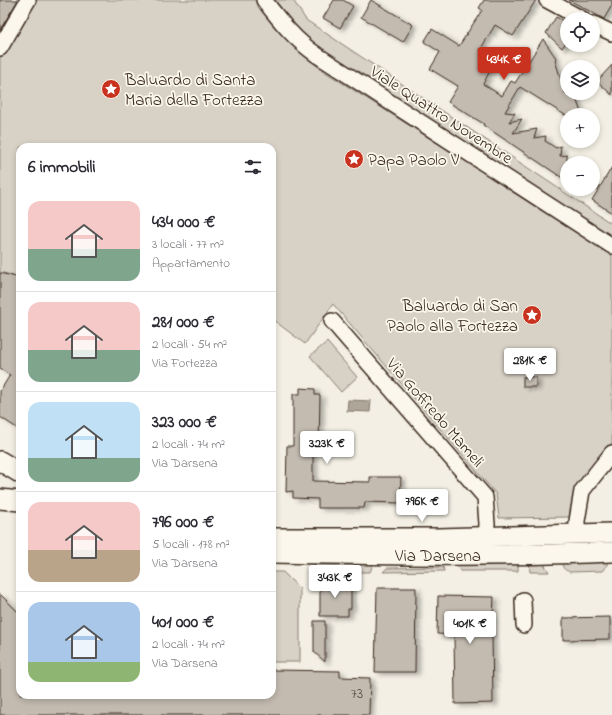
<!DOCTYPE html>
<html lang="it">
<meta charset="utf-8">
<style>
body{margin:0;font-family:"Indie Flower",sans-serif;background:#f2f2f3;color:#2b2b33;height:100vh;display:flex;flex-direction:column;font-size:15px;white-space:nowrap}
*{box-sizing:border-box;margin:0}
p{font-size:13px;color:#7c7c81}
.icon{flex:none;width:22px;height:22px;fill:none;stroke:currentColor;stroke-width:2;stroke-linecap:round;stroke-linejoin:round}
.map{position:relative;flex:1;overflow:hidden}
.drawer{position:absolute;left:16px;top:143px;width:260px;height:556px;display:flex;flex-direction:column;background:#fff;border-radius:12px;box-shadow:0 2px 6px #0003}
.drawer>*{flex:none}
.controls{position:absolute;left:560px;top:12px;display:grid;gap:8px}
.controls a{display:grid;place-items:center;width:40px;height:40px;border-radius:50%;background:#fff;box-shadow:0 2px 6px #0003;font-size:20px}
.price{position:absolute;translate:-50% -34px;padding:0 9px;border-radius:4px;background:#fff;color:#222;font-size:13px;line-height:26px;filter:drop-shadow(0 1px 2px #0008)}
.price::after{content:'';position:absolute;left:50%;top:24px;width:12px;height:9px;margin-left:-6px;background:inherit;clip-path:polygon(0 0,100% 0,50% 100%)}
.price.active{background:#c8321e;color:#fff}
ul{padding:0;list-style:none}
li{display:flex;align-items:center;gap:12px;height:100px;padding:0 12px}
li+li{border-top:1px solid #e1e1e2}
li span{display:grid;place-items:center;flex:none;width:112px;height:80px;border-radius:12px;color:#555}
li>.icon{margin-inline-start:auto}
span .icon{width:48px;height:48px;fill:#fffc;stroke-width:1}
li b{font-size:17px}
h2{display:flex;justify-content:space-between;align-items:center;height:48px;padding:0 12px;font-size:17px}
.map>svg:first-child{display:block}
</style>
<div class="map">
<svg width="612" height="715" viewBox="0 0 612 715">
<defs>
<filter id="shadow"><feDropShadow dx="4.5" dy="2.5" stdDeviation="2" flood-color="#0004"/></filter>
</defs>
<rect width="100%" height="100%" fill="#f3efe4"/>
<filter id="ink" filterUnits="userSpaceOnUse"><feTurbulence type="fractalNoise" baseFrequency=".025" numOctaves="2"/><feDisplacementMap in="SourceGraphic" scale="8" xChannelSelector="R" yChannelSelector="G"/><feConvolveMatrix kernelMatrix="1 2 1 2 8 2 1 2 1" color-interpolation-filters="sRGB"/></filter>
<g filter="url(#ink)">
<g fill="#d8d1c6" stroke="#8a7e72">
<path d="M 34,0 L 258,0 C 273,29 297,50 322,70 L 612,254 L 612,443 L 574,491 L 569,517 L 499,518 L 496,494 L 333,304 L 305,344 L 272,319 L 272,147 L 20,147 L 20,278 L 0,272 L 0,56 Z"/>
<path d="M 275,0 L 293,0 L 306,20 L 612,224 L 612,241 L 335,60 L 298,30 Z"/>
<path d="M 327,342 L 357,377 L 341,392 L 310,356 Z"/>
<path d="M 566,561 L 607,561 L 607,565 L 602,571 L 570,572 C 565,570 563,569 562,564 Z"/>
<path d="M 314,562 L 374,562 L 370,572 L 315,572 Z"/>
<path d="M 529,562 L 544,564 L 549,572 L 530,572 Z"/>
<path d="M 455,563 L 518,563 L 518,571 L 460,571 Z"/>
<path d="M 443,567 L 444,571 L 383,572 L 387,568 Z"/>
<path d="M 272,572 L 283,572 L 300,589 L 300,662 L 272,662 Z"/>
</g>
<path fill="#afa69a" stroke="#817468" d="M 348,400 L 371,401 L 370,412 L 347,411 Z"/>
<g fill="#c3bbb0" stroke="#3b2a1e" filter="url(#shadow)">
<path d="M 0,0 L 18,0 L 0,30 Z"/>
<path d="M 334,0 L 343,0 L 353,6 L 340,28 L 323,18 Z"/>
<path d="M 371,0 L 413,25 L 403,42 L 361,17 Z"/>
<path d="M 484,0 L 536,0 L 513,36 L 495,25 L 480,50 L 494,59 L 489,65 L 492,67 L 483,84 L 502,96 L 511,81 L 515,83 L 543,39 L 556,58 L 555,60 L 565,93 L 574,93 L 582,115 L 565,115 L 520,87 L 505,112 L 515,113 L 509,122 L 522,119 L 513,133 L 537,129 L 534,138 L 546,136 L 545,141 L 556,148 L 561,146 L 560,156 L 567,155 L 567,181 L 483,125 L 484,124 L 448,102 L 458,86 L 430,69 L 440,52 L 424,42 L 432,29 L 459,46 L 482,10 L 479,8 Z"/>
<path d="M 569,0 L 612,0 L 612,5 L 604,19 Z"/>
<path d="M 556,17 L 567,23 L 567,41 L 562,48 L 546,33 Z"/>
<path d="M 612,65 L 612,95 L 599,83 L 599,79 Z"/>
<path d="M 612,167 L 612,213 L 592,200 Z"/>
<path d="M 0,273 L 20,278 L 20,430 L 0,417 L 0,391 L 10,375 L 0,369 Z"/>
<rect x="523" y="377" width="13" height="10"/>
<path d="M 300,388 L 315,389 L 315,395 L 320,395 L 319,446 L 313,446 L 313,481 L 370,482 L 370,477 L 401,477 L 400,503 L 365,502 L 364,508 L 318,508 L 318,499 L 293,498 L 293,491 L 286,492 L 287,446 L 293,446 L 293,394 L 300,394 Z"/>
<path d="M 320,583 L 351,583 L 351,609 L 348,609 L 348,616 L 320,616 Z"/>
<path d="M 377,588 L 416,588 L 415,672 L 375,672 Z"/>
<path d="M 0,594 L 20,614 L 20,695 L 272,695 L 272,670 L 340,671 L 340,677 L 370,678 L 369,715 L 0,715 Z"/>
<path d="M 438,596 L 494,597 L 492,635 L 493,703 L 455,704 L 454,635 L 437,634 Z"/>
<path d="M 610,617 L 610,639 L 563,640 L 563,618 Z"/>
<path d="M 314,621 L 325,621 L 325,662 L 314,652 Z"/>
</g>
<g fill="none" stroke-linecap="round" stroke-linejoin="round">
<defs>
<g id="minor">
<path d="M 264,0 C 280,21 295,40 317,55 L 612,246"/>
<path d="M 547,0 L 582,19"/>
<path d="M 593,24 L 612,33"/>
<path d="M 0,48 L 28,0"/>
<path d="M 332,321 L 485,497 L 487,524 L 486,537"/>
<path d="M 577,534 L 577,521 L 582,491 L 612,453"/>
<path d="M 523,600 L 524,625"/>
</g>
<g id="major">
<path d="M 0,461 L 20,473"/>
<path d="M 0,499 L 20,501"/>
<path d="M 272,538 L 439,538 L 612,533"/>
<path d="M 272,553 C 385,555 499,557 612,552"/>
</g>
</defs>
<use href="#minor" stroke="#3b2a1e" stroke-width="18"/>
<use href="#major" stroke="#3b2a1e" stroke-width="22"/>
<use href="#minor" stroke="#fbf7ec" stroke-width="15"/>
<use href="#major" stroke="#fbf7ec" stroke-width="19"/>
</g>
</g>
<defs>
<symbol id="sight-disc" viewBox="-11 -11 22 22"><circle r="9.5" fill="#c8321e" stroke="#fbf7ec"/><path d="M0-6L1.8-2.2L6-1.7L2.9 1.2L3.7 5.4L0 3.3L-3.7 5.4L-2.9 1.2L-6-1.7L-1.8-2.2Z" fill="#fff"/></symbol>
</defs>
<g fill-rule="evenodd">
<use href="#sight-disc" x="100" y="78" width="22" height="22"/>
<use href="#sight-disc" x="343" y="148" width="22" height="22"/>
<use href="#sight-disc" x="521" y="304" width="22" height="22"/>
</g>
<g text-anchor="middle" stroke-width="3.5" stroke-linejoin="round" paint-order="stroke">
<g font-size="15" fill="#5d4e42">
<text x="357" y="698">73</text>
</g>
<g font-size="17" fill="#3b2a1e" stroke="#fbf7ec" text-anchor="start">
<text x="125" y="85">Baluardo di Santa<tspan x="125" dy="20">Maria della Fortezza</tspan></text>
<text x="368" y="165">Papa Paolo V</text>
<text x="518" y="311" text-anchor="end">Baluardo di San<tspan x="518" dy="20">Paolo alla Fortezza</tspan></text>
</g>
<g font-size="17" fill="#3b2a1e" stroke="#fbf7ec">
<text transform="translate(442 114) rotate(33)" y="6">Viale Quattro Novembre</text>
<text transform="translate(436 412) rotate(49)" y="6">Via Goffredo Mameli</text>
<text x="438" y="561">Via Darsena</text>
</g>
</g>
</svg>
<div class="controls">
<a><svg class="icon" aria-label="locate" viewBox="0 0 24 24"><circle cx="12" cy="12" r="6"/><path d="M12 2v4M12 18v4M2 12h4M18 12h4"/></svg></a>
<a><svg class="icon" aria-label="layers" viewBox="0 0 24 24"><path d="M12 4l9 5-9 5-9-5zM3 14l9 5 9-5"/></svg></a>
<a>+</a>
<a>−</a>
</div>
<b class="price active" style="left:504px;top:81px">434K €</b>
<b class="price" style="left:530px;top:382px">281K €</b>
<b class="price" style="left:327px;top:465px">323K €</b>
<b class="price" style="left:422px;top:523px">796K €</b>
<b class="price" style="left:335px;top:599px">343K €</b>
<b class="price" style="left:470px;top:645px">401K €</b>
<section class="drawer">
<h2>6 immobili<svg class="icon" aria-label="filters" viewBox="0 0 24 24"><path d="M4 7h16M4 17h16"/><circle cx="9" cy="7" r="2"/><circle cx="15" cy="17" r="2"/></svg></h2>
<ul>
<li><span style="background:linear-gradient(#f6c9c9 60%,#7fa58c 0)"><svg class="icon" aria-label="home" viewBox="0 0 24 24"><path d="M3 11l9-7 9 7M6 9v11h12V9"/></svg></span><div><b>434 000 €</b><p>3 locali · 77 m²</p><p>Appartamento</p></div></li>
<li><span style="background:linear-gradient(#f6c9c9 60%,#7fa58c 0)"><svg class="icon" aria-label="home" viewBox="0 0 24 24"><path d="M3 11l9-7 9 7M6 9v11h12V9"/></svg></span><div><b>281 000 €</b><p>2 locali · 54 m²</p><p>Via Fortezza</p></div></li>
<li><span style="background:linear-gradient(#bfe0f5 70%,#7fa58c 0)"><svg class="icon" aria-label="home" viewBox="0 0 24 24"><path d="M3 11l9-7 9 7M6 9v11h12V9"/></svg></span><div><b>323 000 €</b><p>2 locali · 74 m²</p><p>Via Darsena</p></div></li>
<li><span style="background:linear-gradient(#f6c9c9 60%,#b9a48a 0)"><svg class="icon" aria-label="home" viewBox="0 0 24 24"><path d="M3 11l9-7 9 7M6 9v11h12V9"/></svg></span><div><b>796 000 €</b><p>5 locali · 178 m²</p><p>Via Darsena</p></div></li>
<li><span style="background:linear-gradient(#a9c7e8 75%,#8fb573 0)"><svg class="icon" aria-label="home" viewBox="0 0 24 24"><path d="M3 11l9-7 9 7M6 9v11h12V9"/></svg></span><div><b>401 000 €</b><p>2 locali · 74 m²</p><p>Via Darsena</p></div></li>
</ul>
</section>
</div>
